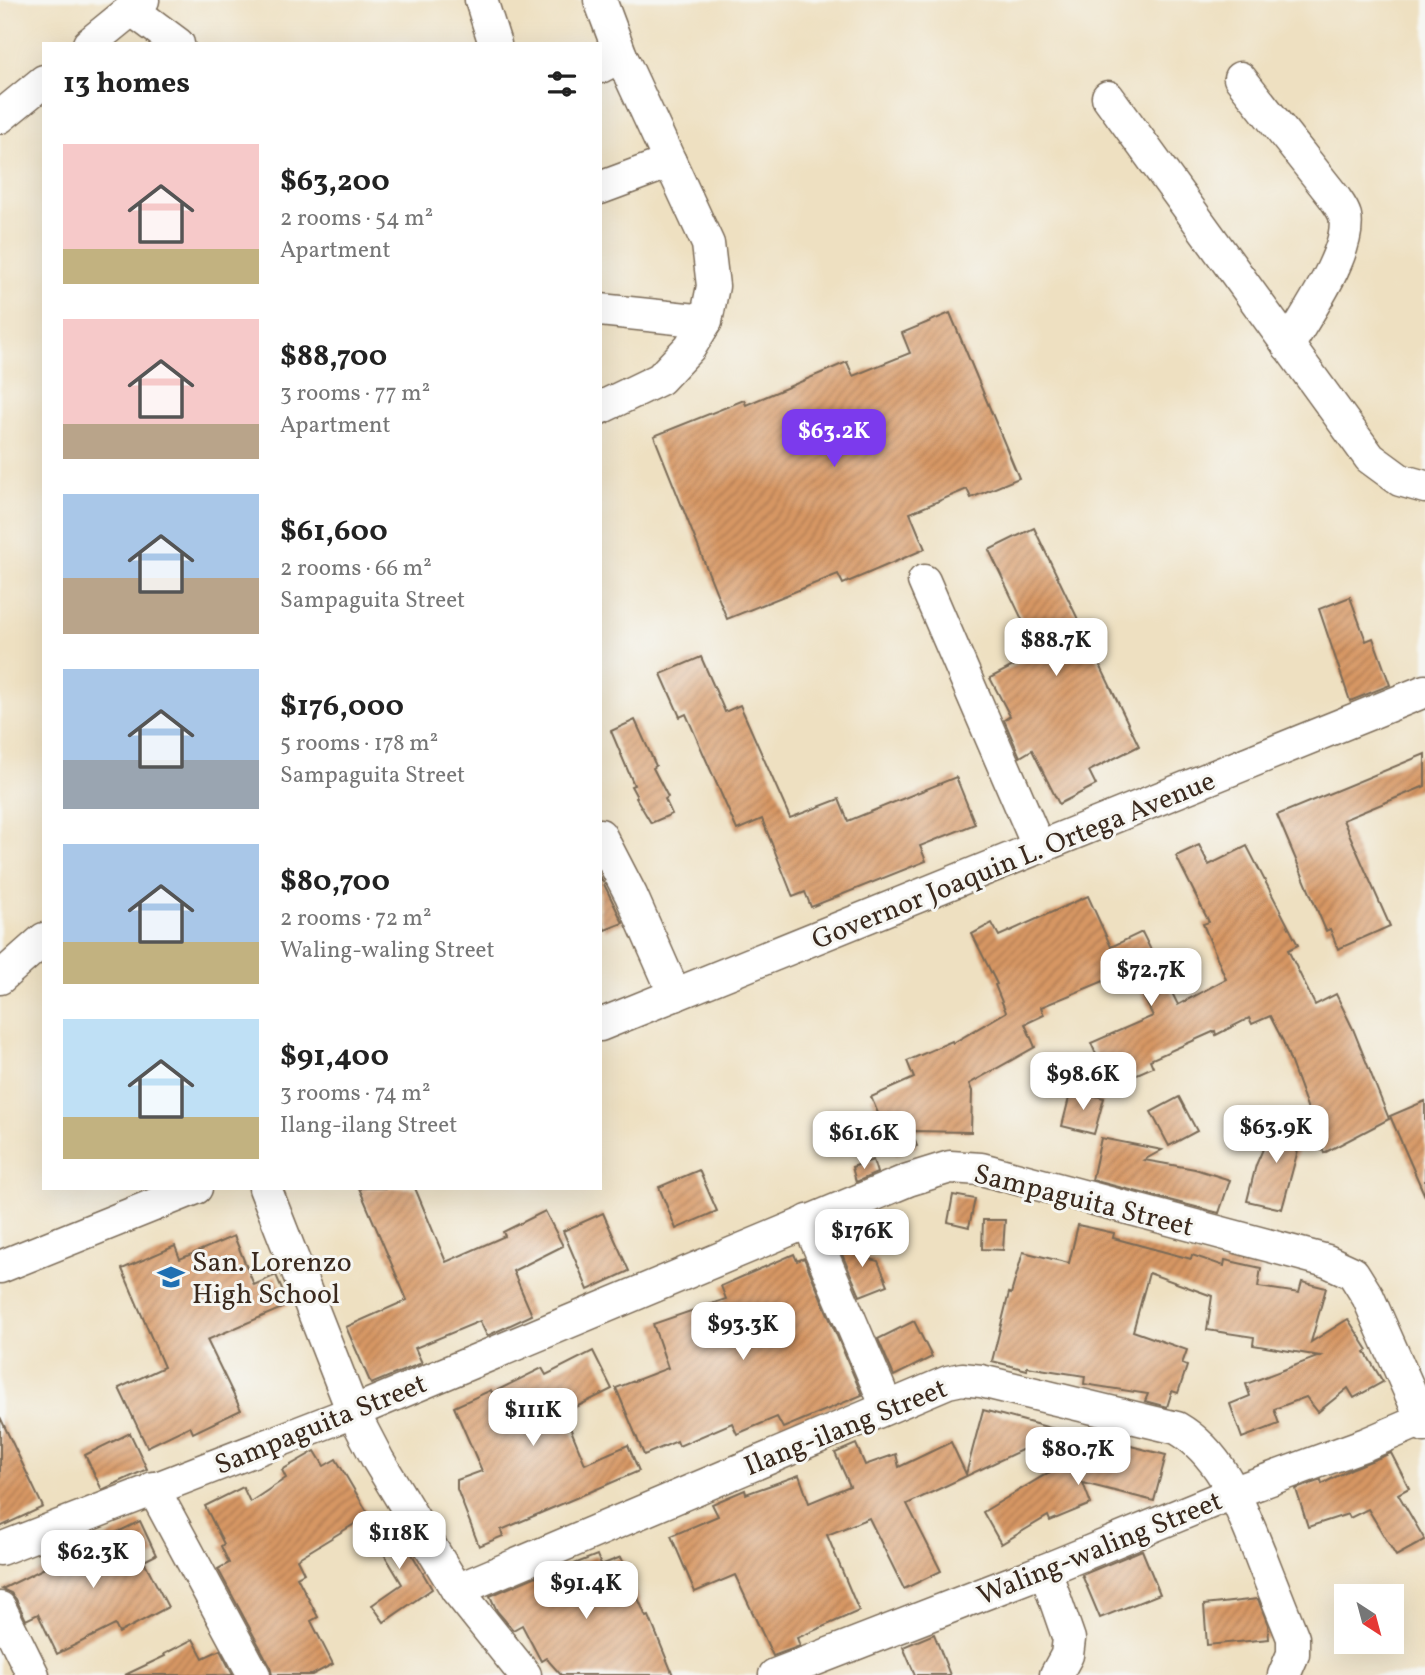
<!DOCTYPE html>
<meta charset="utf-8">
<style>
body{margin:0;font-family:Vollkorn,serif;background:#f2f2f2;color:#222;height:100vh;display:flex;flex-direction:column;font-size:26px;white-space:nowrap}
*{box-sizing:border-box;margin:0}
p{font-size:23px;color:#767676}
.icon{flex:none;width:38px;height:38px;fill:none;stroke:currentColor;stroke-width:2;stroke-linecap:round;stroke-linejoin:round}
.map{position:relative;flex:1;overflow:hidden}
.panel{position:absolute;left:42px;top:42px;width:560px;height:1148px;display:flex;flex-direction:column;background:#fff;border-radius:0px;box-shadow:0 7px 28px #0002}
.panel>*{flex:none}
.needle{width:46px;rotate:144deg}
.controls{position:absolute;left:1334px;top:1584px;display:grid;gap:14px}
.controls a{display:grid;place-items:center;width:70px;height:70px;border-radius:0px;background:#fff;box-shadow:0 7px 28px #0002;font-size:35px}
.price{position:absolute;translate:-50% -60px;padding:0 16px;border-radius:14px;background:#fff;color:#222;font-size:23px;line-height:46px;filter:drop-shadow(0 2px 4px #0008)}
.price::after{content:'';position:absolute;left:50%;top:42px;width:21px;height:16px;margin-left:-10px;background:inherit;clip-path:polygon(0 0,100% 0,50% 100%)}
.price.active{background:#7c3aed;color:#fff}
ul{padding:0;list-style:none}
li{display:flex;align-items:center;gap:21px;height:175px;padding:0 21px}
li span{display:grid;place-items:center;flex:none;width:196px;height:140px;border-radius:0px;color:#555}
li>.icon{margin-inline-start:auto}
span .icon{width:84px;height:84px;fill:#fffc;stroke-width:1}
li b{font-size:30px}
h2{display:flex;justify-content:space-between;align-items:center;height:84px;padding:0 21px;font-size:30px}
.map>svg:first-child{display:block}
</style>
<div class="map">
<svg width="1425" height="1675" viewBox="0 0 1425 1675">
<defs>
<pattern id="building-hatch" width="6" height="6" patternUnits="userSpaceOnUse" patternTransform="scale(1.75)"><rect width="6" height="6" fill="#d79764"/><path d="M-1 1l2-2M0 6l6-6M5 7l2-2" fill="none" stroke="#b07b52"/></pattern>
</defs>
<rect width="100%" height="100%" fill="#f6f6f2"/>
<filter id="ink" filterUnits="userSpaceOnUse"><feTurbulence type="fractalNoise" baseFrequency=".0143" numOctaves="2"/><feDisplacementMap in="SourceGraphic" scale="14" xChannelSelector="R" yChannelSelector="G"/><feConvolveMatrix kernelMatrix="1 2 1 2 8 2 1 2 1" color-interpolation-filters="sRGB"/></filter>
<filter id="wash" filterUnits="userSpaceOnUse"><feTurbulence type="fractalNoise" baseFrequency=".00686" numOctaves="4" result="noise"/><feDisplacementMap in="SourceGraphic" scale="28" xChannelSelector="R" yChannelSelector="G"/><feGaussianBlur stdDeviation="1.57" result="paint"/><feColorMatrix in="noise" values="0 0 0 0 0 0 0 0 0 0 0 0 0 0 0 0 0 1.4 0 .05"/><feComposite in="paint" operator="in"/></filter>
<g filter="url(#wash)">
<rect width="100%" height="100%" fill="#eee0c1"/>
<g id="blocks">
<g fill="url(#building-hatch)">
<path d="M 950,313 L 1019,478 L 971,498 L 967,489 L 910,513 L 925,549 L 843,584 L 838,574 L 727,619 L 654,436 L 744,400 L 746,405 L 847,362 L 853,376 L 910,353 L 902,333 Z"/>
<path d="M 1034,528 L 1139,746 L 1089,771 L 1096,785 L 1059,804 L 1032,750 L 1020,757 L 1004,720 L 1010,716 L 990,678 L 1038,653 L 989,550 Z"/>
<path d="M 1350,597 L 1366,641 L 1373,638 L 1390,685 L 1350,701 L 1319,609 Z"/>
<path d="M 701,657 L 725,712 L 740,705 L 790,818 L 839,799 L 848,821 L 956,777 L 975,824 L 920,846 L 926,861 L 811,907 L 805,892 L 793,897 L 762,819 L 737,830 L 686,714 L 680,717 L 661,674 Z"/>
<path d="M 635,720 L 656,766 L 653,768 L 668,797 L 665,799 L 672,814 L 651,823 L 636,798 L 637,797 L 631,786 L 634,785 L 611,731 Z"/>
<path d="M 1425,754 L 1425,786 L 1343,820 L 1390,926 L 1338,949 L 1330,929 L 1326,931 L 1277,815 Z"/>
<path d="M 1199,845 L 1209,865 L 1247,846 L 1298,945 L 1288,950 L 1315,1005 L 1336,994 L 1353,1029 L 1389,1119 L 1324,1153 L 1283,1041 L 1270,1016 L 1252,1024 L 1249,1018 L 1216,1035 L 1215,1031 L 1150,1060 L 1153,1067 L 1110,1086 L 1091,1043 L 1153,1016 L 1130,970 L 1041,1007 L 1044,1015 L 1025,1024 L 1035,1047 L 969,1084 L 972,1091 L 971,1132 L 911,1131 L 917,1146 L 896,1155 L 871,1097 L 914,1078 L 907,1061 L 952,1041 L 953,1043 L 1006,1012 L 995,985 L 997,984 L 972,934 L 992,923 L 999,936 L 1088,896 L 1111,947 L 1142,932 L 1178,1005 L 1226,979 L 1203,924 L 1209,922 L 1176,856 Z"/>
<path d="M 600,876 L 623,923 L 605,930 L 600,917 Z"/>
<path d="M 1071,1090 L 1104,1098 L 1094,1134 L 1062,1126 Z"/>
<path d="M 1179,1097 L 1197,1131 L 1169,1146 L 1151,1112 Z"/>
<path d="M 1425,1101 L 1425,1196 L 1390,1116 Z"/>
<path d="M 1277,1117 L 1304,1128 L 1282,1209 L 1247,1201 L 1256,1165 Z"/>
<path d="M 1101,1138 L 1162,1150 L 1144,1160 L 1195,1169 L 1230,1180 L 1219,1213 L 1092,1180 Z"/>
<path d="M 873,1160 L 877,1173 L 856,1182 L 852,1167 Z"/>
<path d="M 699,1170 L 717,1211 L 676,1229 L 659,1187 Z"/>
<path d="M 359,1188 L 415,1188 L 446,1262 L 505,1236 L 503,1232 L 545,1211 L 563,1246 L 513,1271 L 532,1315 L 487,1336 L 480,1321 L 415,1348 L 422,1363 L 371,1384 L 346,1327 L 407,1300 Z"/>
<path d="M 953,1195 L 975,1199 L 969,1227 L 948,1222 Z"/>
<path d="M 603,1213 L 629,1271 L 588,1290 L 563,1231 Z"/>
<path d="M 983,1220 L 1005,1220 L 1003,1250 L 982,1249 Z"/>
<path d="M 1078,1225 L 1114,1233 L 1113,1238 L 1191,1259 L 1192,1255 L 1224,1266 L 1225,1260 L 1261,1268 L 1258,1287 L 1299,1293 L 1302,1282 L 1326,1288 L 1311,1342 L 1348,1319 L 1368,1350 L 1365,1352 L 1383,1382 L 1354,1398 L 1348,1388 L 1318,1412 L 1306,1397 L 1274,1409 L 1279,1424 L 1242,1438 L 1230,1404 L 1250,1396 L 1246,1384 L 1320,1356 L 1253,1345 L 1254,1337 L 1207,1330 L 1212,1296 L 1149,1273 L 1133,1331 L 1187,1350 L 1182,1364 L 1187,1366 L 1178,1393 L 1172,1391 L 1167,1407 L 1145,1401 L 1148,1394 L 1084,1384 L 1085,1376 L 1027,1367 L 1027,1370 L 992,1361 L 1009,1293 L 1011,1294 L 1023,1252 L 1069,1263 Z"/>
<path d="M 234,1236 L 254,1285 L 276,1275 L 289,1305 L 207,1340 L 241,1410 L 193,1433 L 190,1426 L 147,1447 L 119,1388 L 164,1367 L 122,1269 L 175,1246 L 180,1259 Z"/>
<path d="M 860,1236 L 857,1256 L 878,1261 L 888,1285 L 860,1296 L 838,1245 Z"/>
<path d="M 794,1254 L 797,1261 L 804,1258 L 862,1395 L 783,1428 L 777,1417 L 737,1434 L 732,1423 L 679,1446 L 677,1441 L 644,1455 L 616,1388 L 668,1368 L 653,1324 L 726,1299 L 721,1286 Z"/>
<path d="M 914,1321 L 932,1357 L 894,1376 L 878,1339 Z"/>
<path d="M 593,1351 L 612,1389 L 564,1413 L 585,1464 L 628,1445 L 639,1471 L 501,1530 L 503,1536 L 479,1546 L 457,1489 L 457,1480 L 482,1471 L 454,1407 L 491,1390 L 492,1393 L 542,1368 L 546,1375 Z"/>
<path d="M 983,1410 L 1062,1431 L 907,1504 L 941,1571 L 904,1589 L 869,1518 L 827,1535 L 859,1611 L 797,1638 L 800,1646 L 773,1656 L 735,1575 L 695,1592 L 671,1536 L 718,1516 L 712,1504 L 745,1490 L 746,1494 L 799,1475 L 809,1503 L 850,1486 L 835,1453 L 856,1444 L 865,1465 L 896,1454 L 899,1467 L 951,1442 L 966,1474 Z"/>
<path d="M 0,1417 L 43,1507 L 0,1527 Z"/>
<path d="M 130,1433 L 147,1469 L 102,1490 L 85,1455 Z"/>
<path d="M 1107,1440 L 1166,1455 L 1154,1501 L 1083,1483 L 1091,1504 L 1050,1521 L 1048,1516 L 1001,1544 L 983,1512 L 1048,1473 L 1095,1455 L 1098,1445 Z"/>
<path d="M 315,1451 L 324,1466 L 336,1459 L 369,1515 L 297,1559 L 304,1573 L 297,1577 L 318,1617 L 311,1621 L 333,1664 L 312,1675 L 272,1675 L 270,1666 L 218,1569 L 229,1563 L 221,1546 L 224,1544 L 205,1506 L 243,1487 L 250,1502 L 286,1478 L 282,1470 Z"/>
<path d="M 1391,1453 L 1409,1488 L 1398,1494 L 1425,1540 L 1396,1556 L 1368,1509 L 1350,1518 L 1348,1514 L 1308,1527 L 1296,1489 L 1321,1480 L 1322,1484 L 1351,1469 Z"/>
<path d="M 390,1516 L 432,1589 L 384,1622 L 372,1605 L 402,1584 L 369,1529 Z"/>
<path d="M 140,1521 L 156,1555 L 144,1561 L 168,1607 L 119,1633 L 115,1625 L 57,1654 L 38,1614 L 26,1620 L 16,1599 L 11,1593 L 2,1589 Z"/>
<path d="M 1142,1550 L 1160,1594 L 1100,1618 L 1082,1575 Z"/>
<path d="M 597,1555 L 601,1565 L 621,1557 L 646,1617 L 649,1616 L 673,1675 L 561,1675 L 546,1658 L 541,1661 L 522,1625 L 513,1630 L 497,1611 L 490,1596 L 553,1569 L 554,1572 Z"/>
<path d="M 1258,1599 L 1268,1625 L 1269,1639 L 1207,1645 L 1204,1605 Z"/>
<path d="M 934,1634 L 950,1675 L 915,1675 L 903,1647 Z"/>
<path d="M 193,1639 L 203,1658 L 220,1650 L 233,1675 L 125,1675 L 165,1656 L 164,1654 Z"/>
</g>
</g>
</g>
<g filter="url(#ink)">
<use href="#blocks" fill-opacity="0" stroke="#7a6a57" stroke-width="2"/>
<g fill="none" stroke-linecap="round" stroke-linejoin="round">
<defs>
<g id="minor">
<path d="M 481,0 L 495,44"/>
<path d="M 600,0 L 621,56"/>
<path d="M 131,9 L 178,44"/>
<path d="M 89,44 L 143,0"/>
<path d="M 600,67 L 621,56 L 708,244 L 713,286 L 706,321 L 690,347 L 660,379 L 600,408"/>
<path d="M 1240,78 L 1334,197 C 1338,203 1343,209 1345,216 C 1352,251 1306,315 1288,346"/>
<path d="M 1108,97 L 1370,458 L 1400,480 L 1425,487"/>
<path d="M 0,117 L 44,81"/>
<path d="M 600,188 L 670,162"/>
<path d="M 600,310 L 706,321"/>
<path d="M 924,581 L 1039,848"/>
<path d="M 600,835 L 631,895 L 675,995"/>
<path d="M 0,978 L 44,939"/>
<path d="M 600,1025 L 1425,691"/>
<path d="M 265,1188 L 353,1412 L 378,1460 L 457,1590 L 525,1675"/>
<path d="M 808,1221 L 887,1407"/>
<path d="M 0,1267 L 196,1188"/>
<path d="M 153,1488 L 254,1675"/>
<path d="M 0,1549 L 353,1412 L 908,1180 L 950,1167 L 981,1169 L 1327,1261 L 1353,1273 L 1368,1297 L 1425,1426"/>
<path d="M 1045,1570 L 1069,1639 L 1067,1655 L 1056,1675"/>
<path d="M 457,1590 L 948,1382 L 962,1379 L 981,1381 L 1177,1428 C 1223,1455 1240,1506 1259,1552 C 1270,1581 1282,1610 1293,1638 L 1293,1654 L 1284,1675"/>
<path d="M 0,1608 L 33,1675"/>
<path d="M 775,1675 L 1045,1570 L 1235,1492 L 1366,1444 L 1422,1420"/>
</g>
</defs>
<use href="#minor" stroke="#7a6a57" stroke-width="35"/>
<use href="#minor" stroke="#fff" stroke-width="32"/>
</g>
</g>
<defs>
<symbol id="school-bare" viewBox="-9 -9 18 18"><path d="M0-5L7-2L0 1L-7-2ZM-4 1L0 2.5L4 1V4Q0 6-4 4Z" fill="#1f6fb2" stroke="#f6f6f2" stroke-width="2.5" paint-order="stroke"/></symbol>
</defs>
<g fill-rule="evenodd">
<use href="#school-bare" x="152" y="1258" width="38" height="38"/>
</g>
<g text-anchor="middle" stroke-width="6" stroke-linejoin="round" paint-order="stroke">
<g font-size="28" fill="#3b2a1e" stroke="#f6f6f2">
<text transform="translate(1013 859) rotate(-22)" y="10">Governor Joaquin L. Ortega Avenue</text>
<text transform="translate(1084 1199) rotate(14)" y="10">Sampaguita Street</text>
<text transform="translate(320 1423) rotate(-22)" y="10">Sampaguita Street</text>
<text transform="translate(845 1426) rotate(-22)" y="10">Ilang-ilang Street</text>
<text transform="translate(1099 1547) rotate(-22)" y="10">Waling-waling Street</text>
</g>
<g font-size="28" fill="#3b2a1e" stroke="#f6f6f2" text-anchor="start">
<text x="192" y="1271">San. Lorenzo<tspan x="192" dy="32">High School</tspan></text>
</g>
</g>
</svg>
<div class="controls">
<a><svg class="needle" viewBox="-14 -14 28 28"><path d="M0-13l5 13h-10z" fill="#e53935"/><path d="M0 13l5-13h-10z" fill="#767676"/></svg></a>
</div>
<b class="price active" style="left:834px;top:469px">$63.2K</b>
<b class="price" style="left:1056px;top:678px">$88.7K</b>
<b class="price" style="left:1151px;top:1008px">$72.7K</b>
<b class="price" style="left:1083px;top:1112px">$98.6K</b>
<b class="price" style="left:1276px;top:1165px">$63.9K</b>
<b class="price" style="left:864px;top:1171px">$61.6K</b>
<b class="price" style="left:862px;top:1269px">$176K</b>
<b class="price" style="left:743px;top:1362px">$93.3K</b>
<b class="price" style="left:533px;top:1448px">$111K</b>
<b class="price" style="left:1078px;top:1487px">$80.7K</b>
<b class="price" style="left:399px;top:1571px">$118K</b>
<b class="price" style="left:93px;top:1590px">$62.3K</b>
<b class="price" style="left:586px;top:1621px">$91.4K</b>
<section class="panel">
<h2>13 homes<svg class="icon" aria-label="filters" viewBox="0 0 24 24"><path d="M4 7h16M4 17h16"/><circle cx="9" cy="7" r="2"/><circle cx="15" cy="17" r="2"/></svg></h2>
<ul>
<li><span style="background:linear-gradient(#f6c9c9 75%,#c2b280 0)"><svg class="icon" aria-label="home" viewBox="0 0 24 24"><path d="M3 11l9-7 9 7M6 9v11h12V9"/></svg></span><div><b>$63,200</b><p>2 rooms · 54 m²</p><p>Apartment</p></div></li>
<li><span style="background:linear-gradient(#f6c9c9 75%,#b9a48a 0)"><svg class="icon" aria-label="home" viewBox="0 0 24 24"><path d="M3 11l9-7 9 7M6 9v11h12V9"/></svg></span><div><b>$88,700</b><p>3 rooms · 77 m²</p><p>Apartment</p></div></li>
<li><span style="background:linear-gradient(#a9c7e8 60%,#b9a48a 0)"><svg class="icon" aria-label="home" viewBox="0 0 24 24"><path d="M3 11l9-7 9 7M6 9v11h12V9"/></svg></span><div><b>$61,600</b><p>2 rooms · 66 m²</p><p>Sampaguita Street</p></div></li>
<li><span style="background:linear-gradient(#a9c7e8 65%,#9aa5b1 0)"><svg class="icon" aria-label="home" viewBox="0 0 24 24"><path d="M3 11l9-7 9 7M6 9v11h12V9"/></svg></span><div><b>$176,000</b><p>5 rooms · 178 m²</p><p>Sampaguita Street</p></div></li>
<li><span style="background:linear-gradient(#a9c7e8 70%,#c2b280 0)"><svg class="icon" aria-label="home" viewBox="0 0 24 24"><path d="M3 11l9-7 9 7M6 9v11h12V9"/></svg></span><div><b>$80,700</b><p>2 rooms · 72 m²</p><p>Waling-waling Street</p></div></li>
<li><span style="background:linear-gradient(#bfe0f5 70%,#c2b280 0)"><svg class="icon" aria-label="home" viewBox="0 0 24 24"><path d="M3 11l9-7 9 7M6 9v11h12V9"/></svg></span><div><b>$91,400</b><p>3 rooms · 74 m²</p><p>Ilang-ilang Street</p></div></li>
</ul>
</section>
</div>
